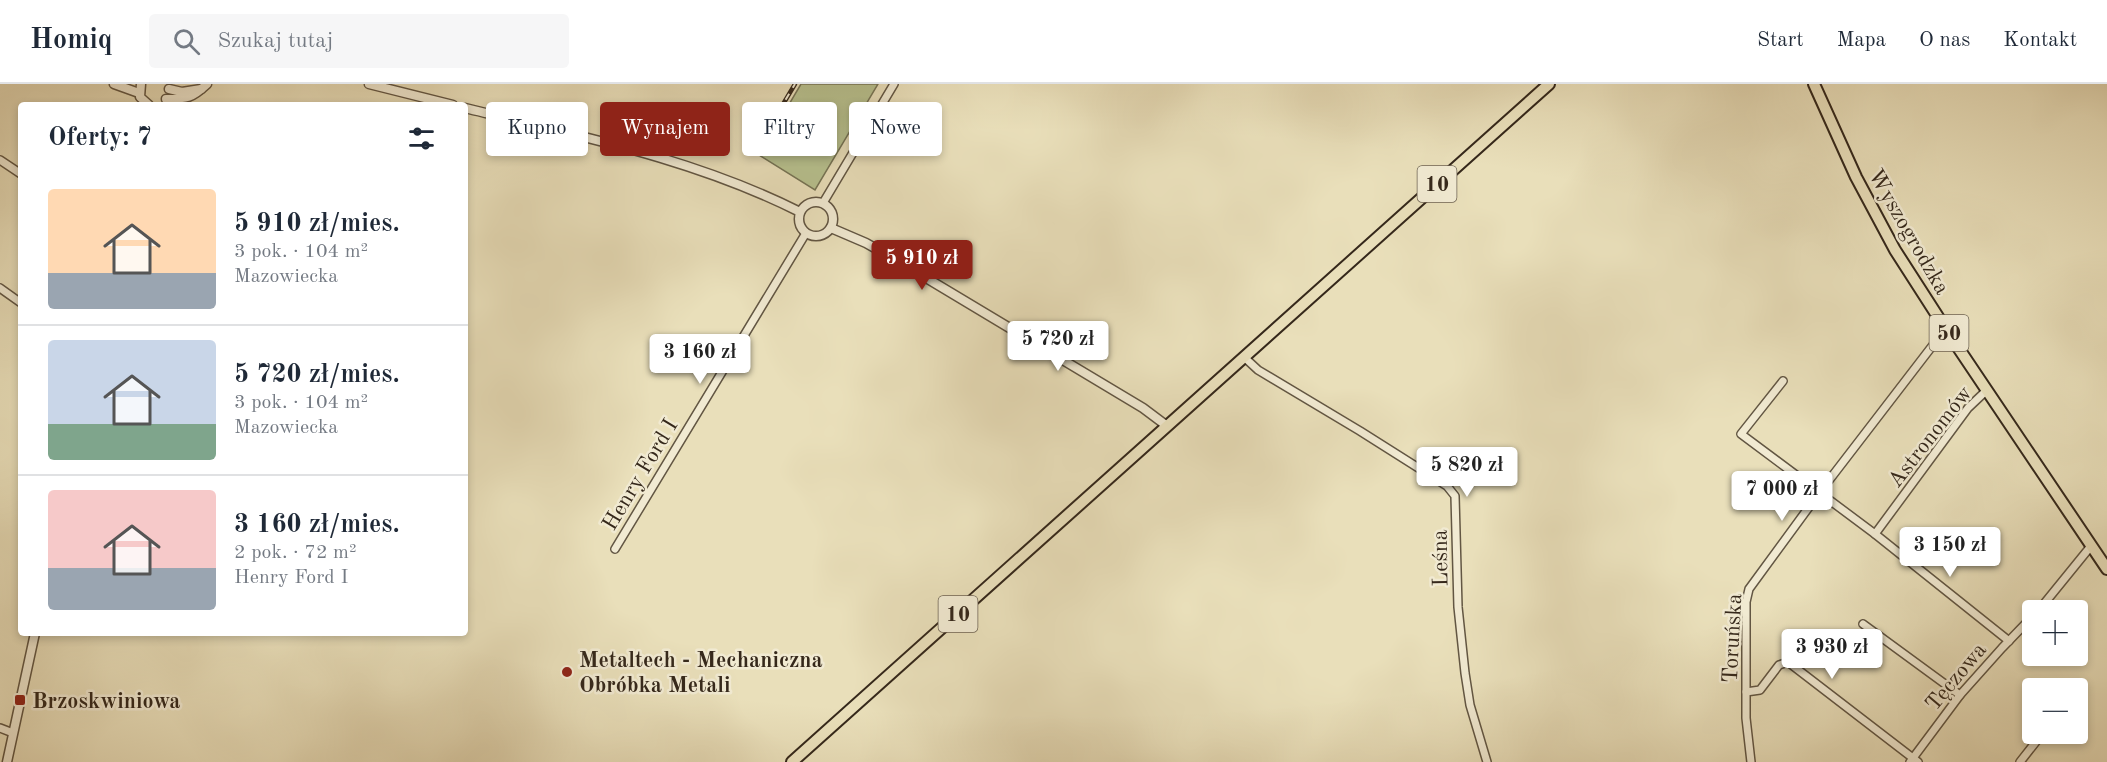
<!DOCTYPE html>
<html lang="pl">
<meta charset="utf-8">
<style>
body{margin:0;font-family:"Old Standard TT",serif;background:#f6f6f7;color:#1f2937;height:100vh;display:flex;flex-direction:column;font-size:22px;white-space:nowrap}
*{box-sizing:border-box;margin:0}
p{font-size:20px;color:#747a83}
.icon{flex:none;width:33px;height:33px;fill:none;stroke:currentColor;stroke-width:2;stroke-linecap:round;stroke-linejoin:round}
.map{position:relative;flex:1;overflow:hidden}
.panel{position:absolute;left:18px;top:18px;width:450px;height:534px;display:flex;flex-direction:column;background:#fff;border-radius:6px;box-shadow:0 3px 9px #0003}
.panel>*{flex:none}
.top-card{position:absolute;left:486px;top:18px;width:570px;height:54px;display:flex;gap:12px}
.tools{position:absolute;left:2022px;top:516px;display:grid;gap:12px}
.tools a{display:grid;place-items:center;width:66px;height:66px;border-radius:6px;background:#fff;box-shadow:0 3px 9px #0003;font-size:30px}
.price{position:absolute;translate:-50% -51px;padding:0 14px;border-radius:6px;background:#fff;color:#222;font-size:20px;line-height:39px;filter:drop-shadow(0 2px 3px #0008)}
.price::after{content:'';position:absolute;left:50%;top:36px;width:18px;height:14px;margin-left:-9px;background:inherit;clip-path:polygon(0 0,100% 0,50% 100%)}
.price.selected{background:#8f2418;color:#fff}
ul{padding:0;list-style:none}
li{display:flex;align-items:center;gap:18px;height:150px;padding:0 30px}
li+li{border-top:2px solid #e0e1e3}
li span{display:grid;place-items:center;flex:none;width:168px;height:120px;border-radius:6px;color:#555}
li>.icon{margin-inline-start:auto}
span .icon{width:72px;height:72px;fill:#fffc;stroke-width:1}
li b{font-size:26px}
h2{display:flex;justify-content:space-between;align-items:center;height:72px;padding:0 30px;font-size:26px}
.chip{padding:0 21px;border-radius:6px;background:#fff;box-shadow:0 3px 9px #0003;font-size:21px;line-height:54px}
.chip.selected{background:#8f2418;color:#fff}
header{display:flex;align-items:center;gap:36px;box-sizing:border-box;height:84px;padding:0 30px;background:#fff;border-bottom:2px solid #e0e1e3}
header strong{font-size:28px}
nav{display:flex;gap:33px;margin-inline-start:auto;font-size:21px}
.search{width:420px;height:54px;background:#f6f6f7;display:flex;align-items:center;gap:15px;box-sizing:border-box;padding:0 21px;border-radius:6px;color:#747a83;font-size:22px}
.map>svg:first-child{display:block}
</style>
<header>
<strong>Homiq</strong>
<div class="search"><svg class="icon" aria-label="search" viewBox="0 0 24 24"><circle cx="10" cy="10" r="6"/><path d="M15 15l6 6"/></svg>Szukaj tutaj</div>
<nav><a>Start</a><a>Mapa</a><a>O nas</a><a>Kontakt</a></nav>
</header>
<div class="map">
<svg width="2107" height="678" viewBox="0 0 2107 678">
<rect width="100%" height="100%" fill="#e9dfba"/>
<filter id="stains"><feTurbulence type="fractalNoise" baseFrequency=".00333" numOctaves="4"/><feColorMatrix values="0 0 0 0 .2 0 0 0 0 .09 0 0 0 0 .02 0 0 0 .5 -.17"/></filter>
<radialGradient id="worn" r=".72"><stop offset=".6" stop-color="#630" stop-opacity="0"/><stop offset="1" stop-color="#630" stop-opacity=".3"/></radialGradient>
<path fill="#b7c18f" stroke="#767455" stroke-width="1.5" d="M 801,0 L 878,0 L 815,106 L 759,71 Z"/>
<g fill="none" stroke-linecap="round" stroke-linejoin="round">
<defs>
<g id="minor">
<path d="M 0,76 L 21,90"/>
<path d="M 823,119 L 894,0"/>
<path d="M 0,204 L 21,219"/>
<path d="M 1244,273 L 1258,286 L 1360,347 L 1447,402 L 1455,412 L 1458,523 L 1465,589 L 1470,621 L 1487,678"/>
<path d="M 1783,297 L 1741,350 L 1875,450 L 1968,324 L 1987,306"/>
<path d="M 1875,450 L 2009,557"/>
<path d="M 615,465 L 806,149"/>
<path d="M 2039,526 L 2091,462"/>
<path d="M 1863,540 L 1960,611"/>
<path d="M 1746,608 L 1760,606 L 1779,581 L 1788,578 L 1918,678"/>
<path d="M 0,644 L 13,649"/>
<path d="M 1751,678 L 1746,634 L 1746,518 L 1749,505 L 1820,408 L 1933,261 L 1949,250"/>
<path d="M 1910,678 L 1960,611 L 2002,564 L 2032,533"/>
<path d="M 2020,678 L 2042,650"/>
</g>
<g id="tertiary">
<path d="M 114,0 L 139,9"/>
<path d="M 141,0 L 140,13 L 149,21"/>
<path d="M 369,0 L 453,21"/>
<path d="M 169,5 L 182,8 L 201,5"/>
<path d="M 166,15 C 187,15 192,14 207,0"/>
<path d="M 465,24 C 579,52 695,75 800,128"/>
<circle cx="816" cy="135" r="17"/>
<path d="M 831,144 L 866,159 L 903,180 L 1143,324 L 1167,342"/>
<path d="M 7,678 L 35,549"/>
</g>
<g id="primary">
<path d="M 1814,0 L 1856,93 L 1895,166 L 1949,250 L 2107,485"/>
<path d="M 792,678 L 1549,0"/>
</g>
</defs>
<use href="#minor" stroke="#625643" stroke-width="10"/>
<use href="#tertiary" stroke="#625643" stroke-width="11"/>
<use href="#primary" stroke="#35281b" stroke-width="14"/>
<use href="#minor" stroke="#f1ead2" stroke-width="7"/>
<use href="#tertiary" stroke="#f1ead2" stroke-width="8"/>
<use href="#primary" stroke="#e9dfba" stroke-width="10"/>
<defs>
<path id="rail" d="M 757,64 L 795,0"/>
</defs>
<use href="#rail" stroke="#35281b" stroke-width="4.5"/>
<use href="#rail" stroke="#f1ead2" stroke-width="2" stroke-dasharray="7" stroke-linecap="butt"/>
</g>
<g fill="#8f2418" stroke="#f1ead2" stroke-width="2">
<circle cx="567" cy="588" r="6"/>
<rect x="14" y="610" width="12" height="12" rx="3"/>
</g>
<g text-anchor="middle" stroke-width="5" stroke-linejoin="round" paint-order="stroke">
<g fill="#f1ead2" stroke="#6d6252" stroke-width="1.5">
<rect x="1417.5" y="82" width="39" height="36" rx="4.5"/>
<rect x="1929.5" y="231" width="39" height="36" rx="4.5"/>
<rect x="938.5" y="512" width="39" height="36" rx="4.5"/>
</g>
<g font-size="21" font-weight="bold" fill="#35281b">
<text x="1437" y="107">10</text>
<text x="1949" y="256">50</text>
<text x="958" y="537">10</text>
</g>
<g font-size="22" fill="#35281b" stroke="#f1ead2">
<text transform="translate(1910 147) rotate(60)" y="8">Wyszogrodzka</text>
<text transform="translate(1929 352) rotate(-52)" y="8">Astronomów</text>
<text transform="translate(639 390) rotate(-59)" y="8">Henry Ford I</text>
<text transform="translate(1439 474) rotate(-91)" y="8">Leśna</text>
<text transform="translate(1731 554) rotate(-87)" y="8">Toruńska</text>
<text transform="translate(1955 592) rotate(-50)" y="8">Tęczowa</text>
</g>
<g font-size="22" font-weight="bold" fill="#35281b" stroke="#f1ead2" text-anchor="start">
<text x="579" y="583">Metaltech - Mechaniczna<tspan x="579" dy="25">Obróbka Metali</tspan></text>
<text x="32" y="624">Brzoskwiniowa</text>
</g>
</g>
<rect width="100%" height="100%" filter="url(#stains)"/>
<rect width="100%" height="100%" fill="url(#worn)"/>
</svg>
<div class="tools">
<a>+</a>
<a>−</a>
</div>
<b class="price selected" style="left:922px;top:207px">5 910 zł</b>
<b class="price" style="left:1058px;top:288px">5 720 zł</b>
<b class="price" style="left:700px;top:301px">3 160 zł</b>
<b class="price" style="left:1467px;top:414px">5 820 zł</b>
<b class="price" style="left:1782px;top:438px">7 000 zł</b>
<b class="price" style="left:1950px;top:494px">3 150 zł</b>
<b class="price" style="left:1832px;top:596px">3 930 zł</b>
<div class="top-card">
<a class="chip">Kupno</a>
<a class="chip selected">Wynajem</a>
<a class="chip">Filtry</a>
<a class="chip">Nowe</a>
</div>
<section class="panel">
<h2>Oferty: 7<svg class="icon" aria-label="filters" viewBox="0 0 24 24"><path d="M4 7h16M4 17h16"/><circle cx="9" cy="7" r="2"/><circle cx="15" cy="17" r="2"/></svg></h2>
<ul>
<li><span style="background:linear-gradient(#ffd9b3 70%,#9aa5b1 0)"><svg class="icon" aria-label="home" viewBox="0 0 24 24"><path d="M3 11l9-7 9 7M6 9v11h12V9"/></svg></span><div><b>5 910 zł/mies.</b><p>3 pok. · 104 m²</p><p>Mazowiecka</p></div></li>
<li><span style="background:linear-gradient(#c9d6e8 70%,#7fa58c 0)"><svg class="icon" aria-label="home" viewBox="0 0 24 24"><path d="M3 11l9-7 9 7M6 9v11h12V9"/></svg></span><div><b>5 720 zł/mies.</b><p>3 pok. · 104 m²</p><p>Mazowiecka</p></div></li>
<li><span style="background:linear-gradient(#f6c9c9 65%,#9aa5b1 0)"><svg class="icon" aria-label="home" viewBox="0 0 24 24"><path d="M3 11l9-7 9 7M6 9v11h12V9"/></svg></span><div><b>3 160 zł/mies.</b><p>2 pok. · 72 m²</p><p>Henry Ford I</p></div></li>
</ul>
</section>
</div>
